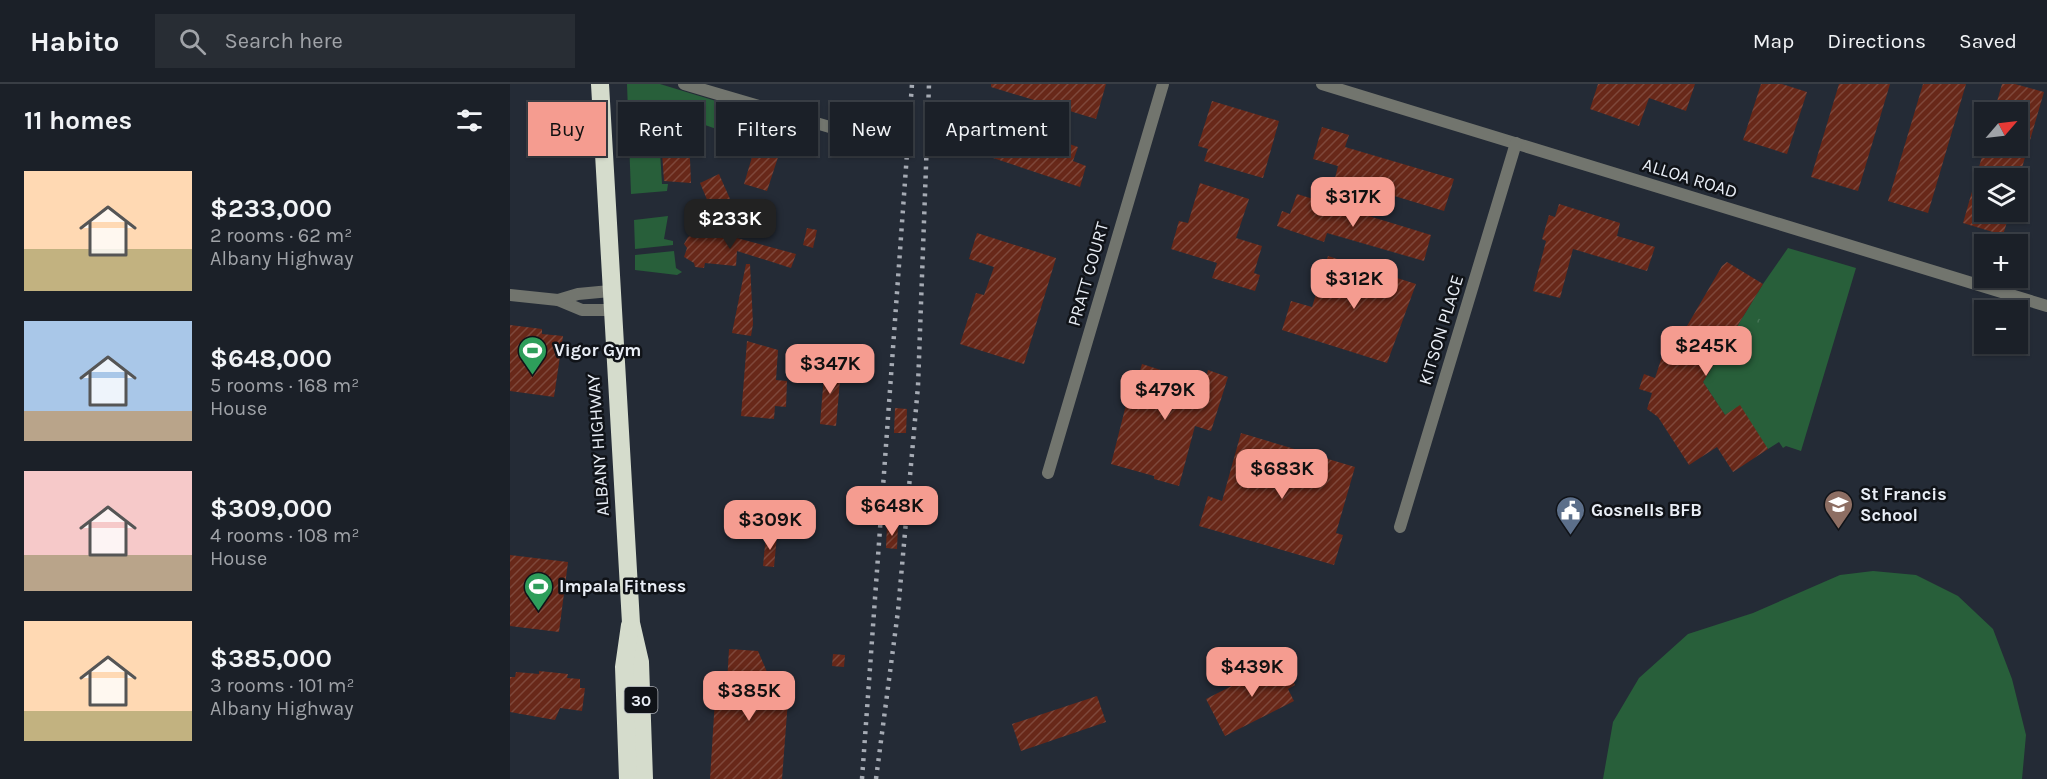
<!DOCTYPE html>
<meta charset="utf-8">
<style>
body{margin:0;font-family:Karla,sans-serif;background:#282d34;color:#f1f3f6;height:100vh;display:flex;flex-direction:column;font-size:22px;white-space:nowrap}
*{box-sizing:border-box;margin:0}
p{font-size:20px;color:#a0a3a8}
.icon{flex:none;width:33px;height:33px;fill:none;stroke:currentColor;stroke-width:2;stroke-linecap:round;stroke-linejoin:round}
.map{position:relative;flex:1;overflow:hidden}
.panel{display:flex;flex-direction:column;background:#1b2028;width:510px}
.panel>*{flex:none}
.banner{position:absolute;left:18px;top:18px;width:570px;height:54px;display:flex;gap:12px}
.needle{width:39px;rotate:62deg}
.buttons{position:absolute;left:1464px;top:18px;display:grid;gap:12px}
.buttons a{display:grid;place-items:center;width:54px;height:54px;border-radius:0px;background:#1b2028;box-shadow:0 2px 4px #0004,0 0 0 2px #393e45;font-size:30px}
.price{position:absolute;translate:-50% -51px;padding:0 14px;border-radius:12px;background:#f59c90;color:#111;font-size:20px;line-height:39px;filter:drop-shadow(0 2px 3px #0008)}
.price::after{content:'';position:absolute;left:50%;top:36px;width:18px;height:14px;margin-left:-9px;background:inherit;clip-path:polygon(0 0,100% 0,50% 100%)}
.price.current{background:#222;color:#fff}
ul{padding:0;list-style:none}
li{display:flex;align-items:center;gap:18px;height:150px;padding:0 24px}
li span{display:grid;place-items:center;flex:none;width:168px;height:120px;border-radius:0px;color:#555}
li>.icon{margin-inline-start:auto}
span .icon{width:72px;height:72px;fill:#fffc;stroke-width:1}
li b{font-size:26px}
h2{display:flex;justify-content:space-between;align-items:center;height:72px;padding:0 24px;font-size:26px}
.pill{padding:0 21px;border-radius:0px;background:#1b2028;box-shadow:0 2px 4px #0004,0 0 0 2px #393e45;font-size:21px;line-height:54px}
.pill.current{background:#f59c90;color:#111}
header{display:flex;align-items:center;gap:36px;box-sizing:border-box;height:84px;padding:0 30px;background:#1b2028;border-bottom:2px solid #393e45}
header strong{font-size:28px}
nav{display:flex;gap:33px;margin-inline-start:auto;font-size:21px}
.search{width:420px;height:54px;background:#282d34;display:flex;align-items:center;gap:15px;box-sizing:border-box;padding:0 21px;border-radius:0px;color:#a0a3a8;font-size:22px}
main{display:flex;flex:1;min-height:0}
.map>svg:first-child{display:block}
</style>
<header>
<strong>Habito</strong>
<div class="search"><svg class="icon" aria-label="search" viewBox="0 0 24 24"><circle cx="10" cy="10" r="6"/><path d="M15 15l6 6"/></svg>Search here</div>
<nav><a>Map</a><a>Directions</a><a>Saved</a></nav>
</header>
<main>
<section class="panel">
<h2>11 homes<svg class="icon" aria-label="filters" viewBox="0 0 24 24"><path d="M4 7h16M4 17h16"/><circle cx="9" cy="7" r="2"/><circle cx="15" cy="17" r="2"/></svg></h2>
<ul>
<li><span style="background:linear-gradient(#ffd9b3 65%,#c2b280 0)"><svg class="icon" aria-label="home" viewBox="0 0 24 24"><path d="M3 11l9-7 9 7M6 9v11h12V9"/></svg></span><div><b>$233,000</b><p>2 rooms · 62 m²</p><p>Albany Highway</p></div></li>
<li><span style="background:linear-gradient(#a9c7e8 75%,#b9a48a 0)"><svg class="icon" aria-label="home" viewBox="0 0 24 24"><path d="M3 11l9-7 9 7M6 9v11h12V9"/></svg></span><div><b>$648,000</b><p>5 rooms · 168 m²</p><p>House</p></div></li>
<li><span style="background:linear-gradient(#f6c9c9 70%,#b9a48a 0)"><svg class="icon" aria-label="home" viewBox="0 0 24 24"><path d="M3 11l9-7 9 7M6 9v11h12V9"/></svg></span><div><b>$309,000</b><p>4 rooms · 108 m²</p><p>House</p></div></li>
<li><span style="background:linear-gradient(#ffd9b3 75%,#c2b280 0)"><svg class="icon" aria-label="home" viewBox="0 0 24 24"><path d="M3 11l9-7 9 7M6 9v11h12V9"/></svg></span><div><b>$385,000</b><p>3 rooms · 101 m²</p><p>Albany Highway</p></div></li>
</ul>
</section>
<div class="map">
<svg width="1537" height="695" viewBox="0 0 1537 695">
<defs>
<pattern id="park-crowns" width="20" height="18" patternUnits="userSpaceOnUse" patternTransform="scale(1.5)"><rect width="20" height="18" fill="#285f3a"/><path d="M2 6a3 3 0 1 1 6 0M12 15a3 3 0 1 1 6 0" fill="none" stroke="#477657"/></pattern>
<pattern id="building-hatch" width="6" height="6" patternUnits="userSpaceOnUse" patternTransform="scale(1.5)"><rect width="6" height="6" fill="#682819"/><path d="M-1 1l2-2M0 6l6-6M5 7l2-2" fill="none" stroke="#7e483b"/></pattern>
</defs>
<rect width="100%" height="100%" fill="#242b36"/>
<g fill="#285f3a">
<path d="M 117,0 L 150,0 L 206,17 L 219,41 L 215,48 L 175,34 L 159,42 L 154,53 L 157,67 L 150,67 L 152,100 L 158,100 L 157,107 L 121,110 Z"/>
<path d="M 242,32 L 274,38 L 268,57 L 248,51 L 245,56 L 237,52 Z"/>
<path d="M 158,132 L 154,155 L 163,157 L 163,161 L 125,165 L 124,136 Z"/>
<path d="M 1278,164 L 1346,184 L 1291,367 L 1276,362 L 1273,364 L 1269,358 L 1258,365 L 1215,331 L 1193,298 L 1253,200 Z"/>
<path d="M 164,167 L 166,184 L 172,188 L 167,191 L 125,186 L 125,171 Z"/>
<path d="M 1363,487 L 1406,491 L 1448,512 L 1483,545 L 1502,595 L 1516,651 L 1512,695 L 1093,695 L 1103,638 L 1129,594 L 1178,550 L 1243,529 L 1330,491 Z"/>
</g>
<path fill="url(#park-crowns)" d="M 1248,234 L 1262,243 L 1254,257 L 1240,248 Z"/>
<g fill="url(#building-hatch)">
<path d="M 481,0 L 596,0 L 586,35 L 481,3 Z"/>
<path d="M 1088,0 L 1185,0 L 1176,27 L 1139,14 L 1129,42 L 1080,25 Z"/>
<path d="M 1251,0 L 1272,0 L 1297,8 L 1277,70 L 1233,56 Z"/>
<path d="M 1329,0 L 1380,0 L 1348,107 L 1301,93 Z"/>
<path d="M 1413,0 L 1456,0 L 1418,129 L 1378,117 Z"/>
<path d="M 1492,0 L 1505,0 L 1534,8 L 1509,94 L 1474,94 L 1474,128 L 1500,128 L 1493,151 L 1453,139 L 1475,62 L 1508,62 L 1508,28 L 1484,28 Z"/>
<path d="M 702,17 L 769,37 L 753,94 L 694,77 L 698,65 L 688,62 Z"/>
<path d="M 812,43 L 839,51 L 835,63 L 944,95 L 934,127 L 825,94 L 828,82 L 803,75 Z"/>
<path d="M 512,44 L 568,63 L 563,77 L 576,82 L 570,103 L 471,70 L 478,49 L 508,58 Z"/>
<path d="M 179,52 L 181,99 L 154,97 L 152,69 L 163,68 L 163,53 Z"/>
<path d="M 248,53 L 272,61 L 257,107 L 234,100 Z"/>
<path d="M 209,90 L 220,115 L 201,125 L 190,99 Z"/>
<path d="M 690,99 L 739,115 L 726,154 L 752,162 L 744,189 L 750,191 L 745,207 L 702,194 L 707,179 L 661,165 L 669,137 L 678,139 Z"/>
<path d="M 787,110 L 921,151 L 914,177 L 817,149 L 814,158 L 767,142 L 772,127 L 780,130 Z"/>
<path d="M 1049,120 L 1110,139 L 1107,152 L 1145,163 L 1137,187 L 1063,165 L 1050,214 L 1023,207 L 1036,157 L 1032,155 L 1039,131 L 1045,133 Z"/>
<path d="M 297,144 L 307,146 L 303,164 L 293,161 Z"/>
<path d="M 195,146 L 224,150 L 223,153 L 286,170 L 281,184 L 227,167 L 226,182 L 195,179 L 194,184 L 185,183 L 184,179 L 174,173 L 177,164 L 174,160 L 178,153 L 186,148 Z"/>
<path d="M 467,149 L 546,174 L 514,280 L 450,260 L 466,209 L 474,211 L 484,183 L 459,175 Z"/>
<path d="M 818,172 L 906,200 L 877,279 L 772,246 L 781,217 L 802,223 Z"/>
<path d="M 1217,178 L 1253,200 L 1193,298 L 1215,331 L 1230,321 L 1258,365 L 1223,388 L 1207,363 L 1179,381 L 1148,333 L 1137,325 L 1142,309 L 1129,305 L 1134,290 L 1145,294 L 1160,248 L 1170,254 L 1212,182 Z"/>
<path d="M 236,180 L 240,180 L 243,240 L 241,252 L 222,249 Z"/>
<path d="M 0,241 L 32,245 L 32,250 L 53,252 L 44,313 L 0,307 Z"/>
<path d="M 237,257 L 268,266 L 266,296 L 277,297 L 276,323 L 265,322 L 264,335 L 231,332 Z"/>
<path d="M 315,279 L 331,285 L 326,342 L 310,340 Z"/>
<path d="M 632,280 L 694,300 L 698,286 L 718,293 L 701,347 L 685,342 L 669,402 L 644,395 L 644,392 L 601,380 L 617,317 L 612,315 L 618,294 L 627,297 Z"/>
<path d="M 385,324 L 397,325 L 396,349 L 384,349 Z"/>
<path d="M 731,349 L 845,383 L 826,449 L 833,451 L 824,481 L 689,442 L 698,412 L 712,417 Z"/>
<path d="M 377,441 L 388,441 L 387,465 L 376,464 Z"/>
<path d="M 256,450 L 267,451 L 264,483 L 253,482 Z"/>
<path d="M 0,471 L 58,478 L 49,548 L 0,542 Z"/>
<path d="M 219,565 L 248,567 L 263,602 L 279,603 L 272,695 L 200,695 L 206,599 L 217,599 Z"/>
<path d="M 323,570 L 335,571 L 334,583 L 322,582 Z"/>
<path d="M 773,576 L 785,601 L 778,605 L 784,617 L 715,652 L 696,615 Z"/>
<path d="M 29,587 L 58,590 L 57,594 L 70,595 L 70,604 L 75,604 L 72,627 L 50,624 L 45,636 L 0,628 L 0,593 L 5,593 L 6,588 L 29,590 Z"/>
<path d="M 587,612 L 596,638 L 511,667 L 502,640 Z"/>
</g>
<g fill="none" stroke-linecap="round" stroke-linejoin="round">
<g stroke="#72756e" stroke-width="12">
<path d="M 174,0 L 323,44"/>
<path d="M 812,0 L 1537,222"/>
<path d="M 0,211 L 48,216 L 72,226 L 101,226"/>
<path d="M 48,216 L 68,210 L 100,207"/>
<path d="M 538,389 L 653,0"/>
<path d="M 890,443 L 1006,59"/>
</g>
<g stroke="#d5dccc" stroke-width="18">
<path d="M 90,0 L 121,539 L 130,578 L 134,695"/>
<path d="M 118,695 L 114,583 L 120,541"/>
</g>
<g stroke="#a6abb4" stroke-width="4.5" stroke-dasharray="3 6" stroke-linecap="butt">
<path d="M 352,695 L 402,0"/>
<path d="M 366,695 L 388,527 L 408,302 L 419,0"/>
</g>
</g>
<defs>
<symbol id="stadium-pin" viewBox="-11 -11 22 30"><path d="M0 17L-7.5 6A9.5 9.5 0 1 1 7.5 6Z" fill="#2e9e5b" stroke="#101318"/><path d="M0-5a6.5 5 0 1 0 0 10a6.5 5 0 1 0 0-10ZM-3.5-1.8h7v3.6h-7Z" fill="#fff"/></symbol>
<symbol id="school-pin" viewBox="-11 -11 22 30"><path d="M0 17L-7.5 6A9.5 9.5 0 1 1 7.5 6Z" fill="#8d6e63" stroke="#101318"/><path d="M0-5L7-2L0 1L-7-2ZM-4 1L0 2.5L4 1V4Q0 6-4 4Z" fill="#fff"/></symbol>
<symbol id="civic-pin" viewBox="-11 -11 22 30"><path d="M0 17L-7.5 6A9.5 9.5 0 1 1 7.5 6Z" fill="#5c6f8a" stroke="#101318"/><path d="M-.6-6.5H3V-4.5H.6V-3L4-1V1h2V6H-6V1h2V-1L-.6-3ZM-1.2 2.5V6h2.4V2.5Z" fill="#fff"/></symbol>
</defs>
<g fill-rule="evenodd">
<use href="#stadium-pin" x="6" y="250" width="33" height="45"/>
<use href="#school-pin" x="1312" y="404" width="33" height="45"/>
<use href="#civic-pin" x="1044" y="410" width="33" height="45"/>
<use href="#stadium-pin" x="12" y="486" width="33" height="45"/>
</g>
<g text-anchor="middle" stroke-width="5" stroke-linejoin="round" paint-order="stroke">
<rect fill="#101318" stroke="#a8acb3" stroke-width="1.5" x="114.5" y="603" width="33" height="26" rx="4.5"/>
<g font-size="16" font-weight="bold" fill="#e9eef6">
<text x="131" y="622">30</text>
</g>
<g font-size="18" fill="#e9eef6" stroke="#101318">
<text transform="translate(1180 94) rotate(17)" y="6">ALLOA ROAD</text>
<text transform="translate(578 190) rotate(-74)" y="6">PRATT COURT</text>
<text transform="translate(931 246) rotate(-73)" y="6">KITSON PLACE</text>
<text transform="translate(88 361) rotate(-94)" y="6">ALBANY HIGHWAY</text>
</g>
<g font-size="18" font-weight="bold" fill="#e9eef6" stroke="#101318" text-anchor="start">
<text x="44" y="272">Vigor Gym</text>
<text x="1350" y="416">St Francis<tspan x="1350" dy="21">School</tspan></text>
<text x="1081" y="432">Gosnells BFB</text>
<text x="49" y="508">Impala Fitness</text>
</g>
</g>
</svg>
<div class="buttons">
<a><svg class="needle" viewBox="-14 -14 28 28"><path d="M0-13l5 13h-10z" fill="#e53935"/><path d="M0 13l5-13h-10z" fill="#a0a3a8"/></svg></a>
<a><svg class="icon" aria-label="layers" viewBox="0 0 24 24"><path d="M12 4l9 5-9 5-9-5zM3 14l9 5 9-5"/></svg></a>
<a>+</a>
<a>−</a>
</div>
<b class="price" style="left:843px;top:144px">$317K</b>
<b class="price current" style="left:220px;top:166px">$233K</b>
<b class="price" style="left:844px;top:226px">$312K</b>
<b class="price" style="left:1196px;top:293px">$245K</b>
<b class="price" style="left:320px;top:311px">$347K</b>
<b class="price" style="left:655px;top:337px">$479K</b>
<b class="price" style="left:772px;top:416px">$683K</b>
<b class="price" style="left:382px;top:453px">$648K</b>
<b class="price" style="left:260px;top:467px">$309K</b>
<b class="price" style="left:742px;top:614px">$439K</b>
<b class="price" style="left:239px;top:638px">$385K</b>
<div class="banner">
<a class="pill current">Buy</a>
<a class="pill">Rent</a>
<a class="pill">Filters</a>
<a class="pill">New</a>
<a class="pill">Apartment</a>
</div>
</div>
</main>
